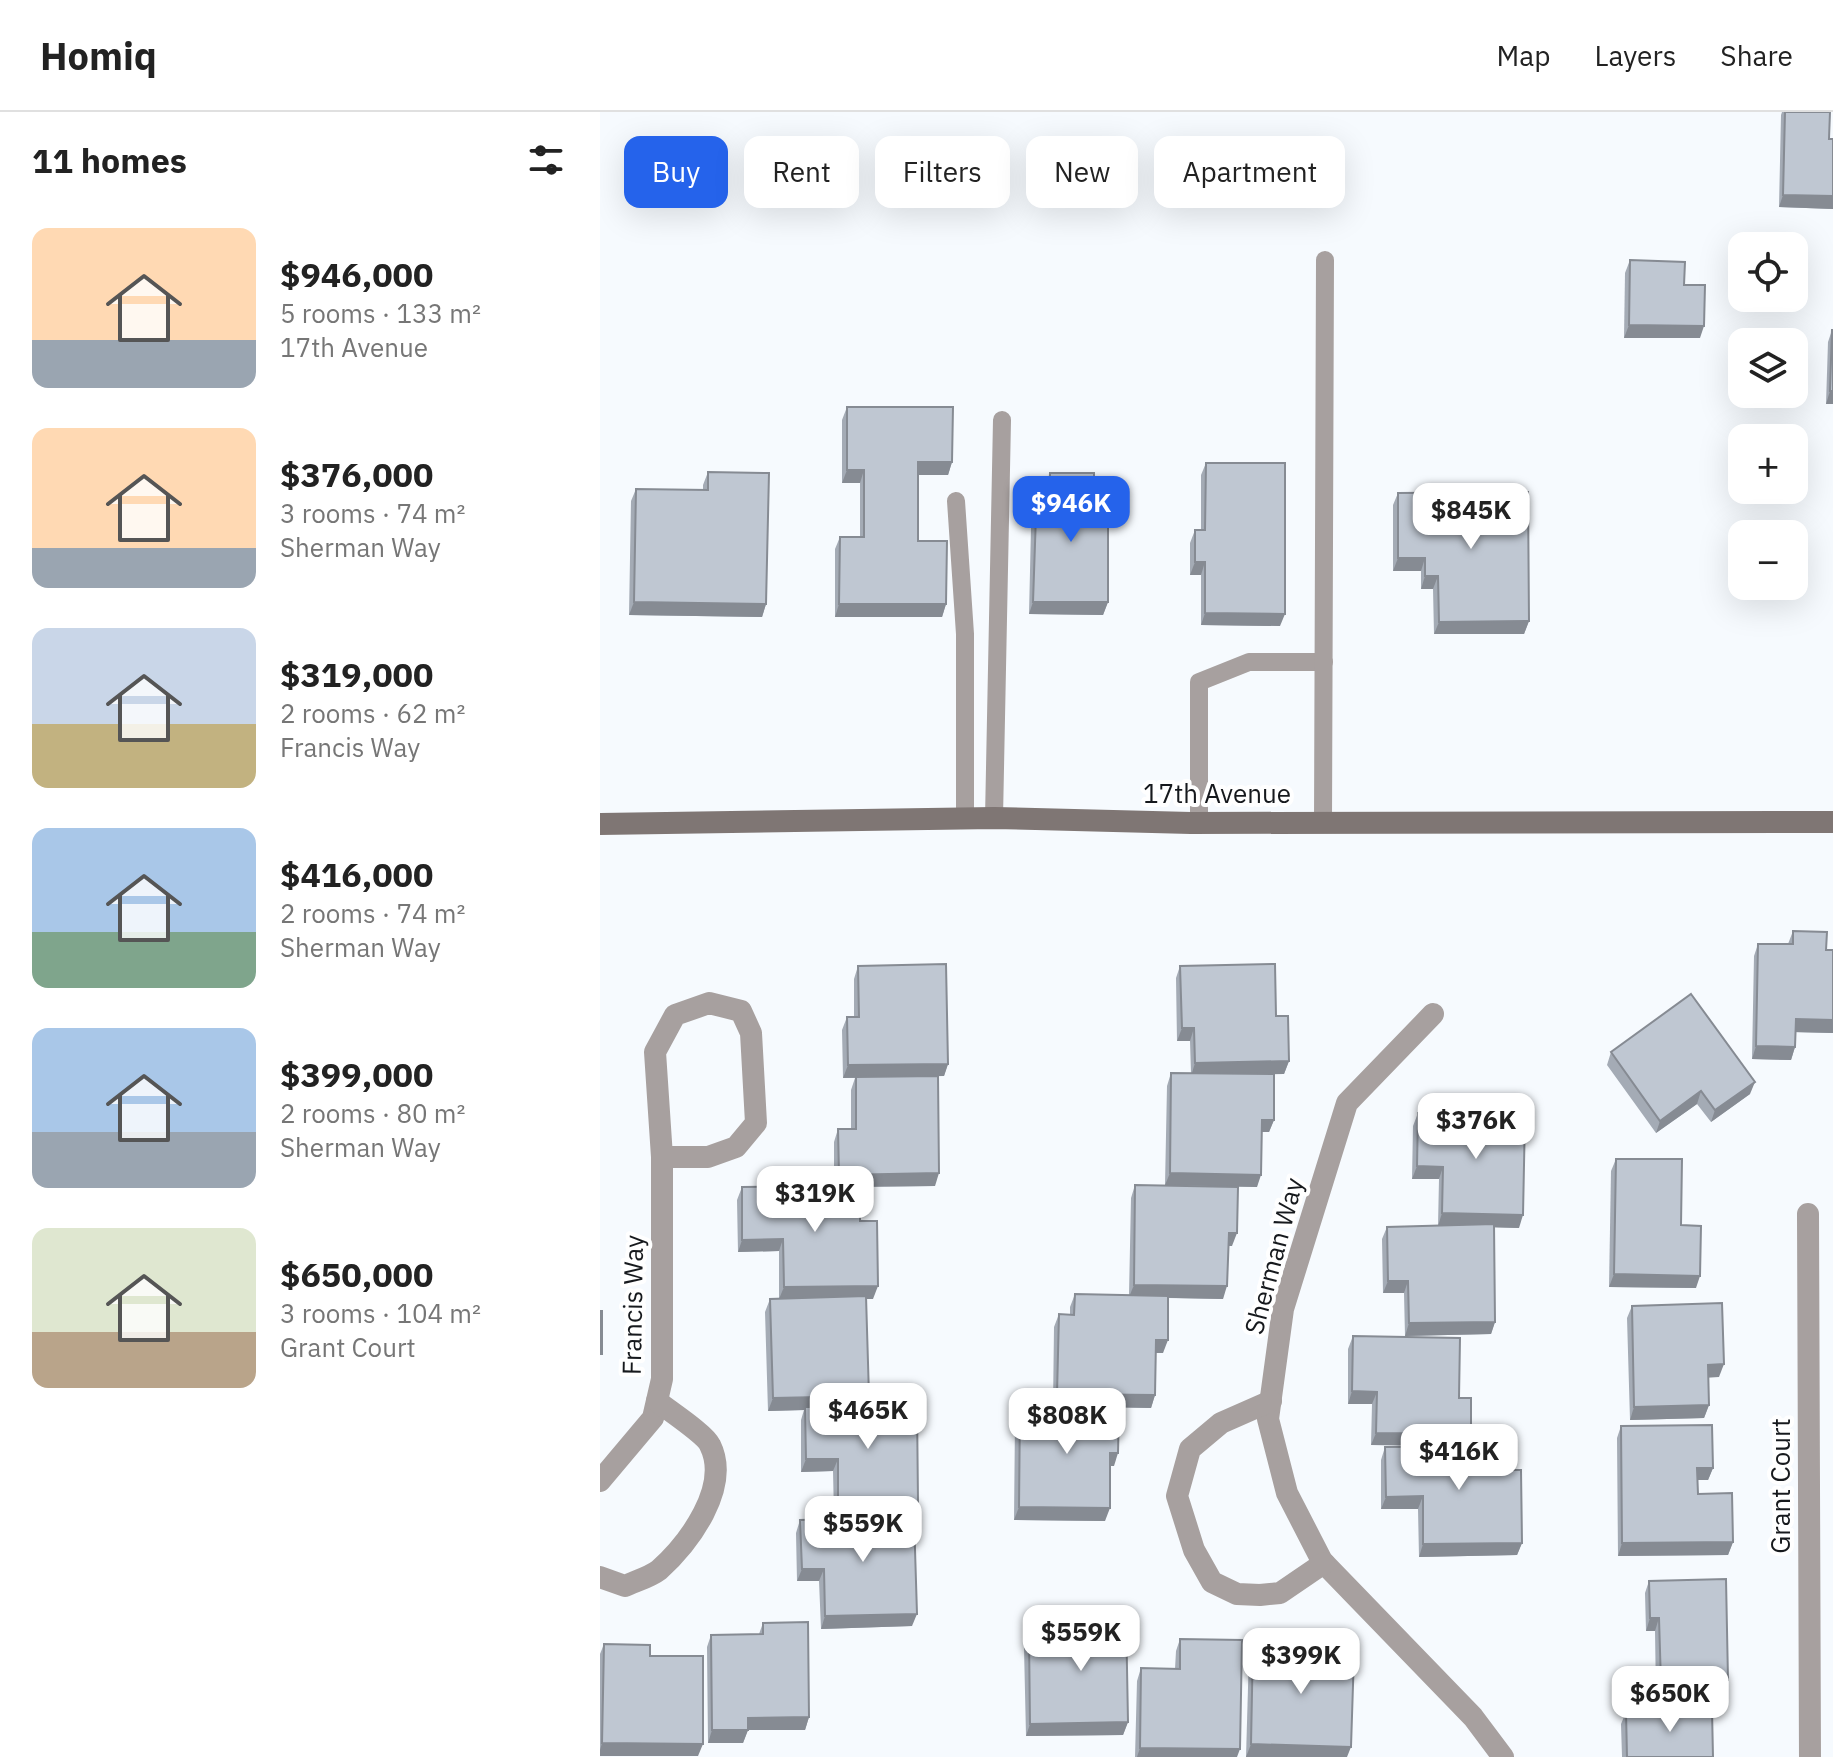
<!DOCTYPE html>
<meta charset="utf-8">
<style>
body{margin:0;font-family:"IBM Plex Sans",sans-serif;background:#f2f2f2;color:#222;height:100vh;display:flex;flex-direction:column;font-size:30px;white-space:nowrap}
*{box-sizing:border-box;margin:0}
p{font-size:26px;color:#767676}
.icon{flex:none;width:44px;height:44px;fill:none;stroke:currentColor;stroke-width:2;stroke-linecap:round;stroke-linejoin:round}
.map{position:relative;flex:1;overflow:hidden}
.sheet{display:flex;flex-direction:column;background:#fff;width:600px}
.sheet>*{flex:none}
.banner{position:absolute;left:24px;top:24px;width:760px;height:72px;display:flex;gap:16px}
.fabs{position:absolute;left:1128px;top:120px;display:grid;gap:16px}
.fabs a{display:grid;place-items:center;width:80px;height:80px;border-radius:16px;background:#fff;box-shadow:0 8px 32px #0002;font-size:40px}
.price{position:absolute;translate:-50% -68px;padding:0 18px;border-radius:16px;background:#fff;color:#222;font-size:26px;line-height:52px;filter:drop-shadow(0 2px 4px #0008)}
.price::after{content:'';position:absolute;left:50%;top:48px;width:24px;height:18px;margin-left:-12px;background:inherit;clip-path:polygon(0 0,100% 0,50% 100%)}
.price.active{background:#2563eb;color:#fff}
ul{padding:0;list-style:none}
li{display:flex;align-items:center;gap:24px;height:200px;padding:0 32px}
li span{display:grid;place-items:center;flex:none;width:224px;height:160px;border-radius:16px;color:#555}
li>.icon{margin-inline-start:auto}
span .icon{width:96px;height:96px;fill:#fffc;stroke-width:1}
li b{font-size:34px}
h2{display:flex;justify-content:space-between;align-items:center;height:96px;padding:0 32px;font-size:34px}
.tag{padding:0 28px;border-radius:16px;background:#fff;box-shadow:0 8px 32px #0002;font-size:28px;line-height:72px}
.tag.active{background:#2563eb;color:#fff}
header{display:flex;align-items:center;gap:48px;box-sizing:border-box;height:112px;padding:0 40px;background:#fff;border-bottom:2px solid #e0e0e0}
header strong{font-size:38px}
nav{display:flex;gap:44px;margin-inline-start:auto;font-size:28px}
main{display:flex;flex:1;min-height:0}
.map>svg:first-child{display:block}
</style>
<header>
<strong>Homiq</strong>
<nav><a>Map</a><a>Layers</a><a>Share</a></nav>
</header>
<main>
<section class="sheet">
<h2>11 homes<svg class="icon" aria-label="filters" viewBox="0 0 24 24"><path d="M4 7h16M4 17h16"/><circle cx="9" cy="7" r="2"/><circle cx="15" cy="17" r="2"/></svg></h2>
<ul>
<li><span style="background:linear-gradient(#ffd9b3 70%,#9aa5b1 0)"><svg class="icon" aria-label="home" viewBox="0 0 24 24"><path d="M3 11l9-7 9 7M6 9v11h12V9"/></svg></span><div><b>$946,000</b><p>5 rooms · 133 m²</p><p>17th Avenue</p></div></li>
<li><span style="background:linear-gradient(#ffd9b3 75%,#9aa5b1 0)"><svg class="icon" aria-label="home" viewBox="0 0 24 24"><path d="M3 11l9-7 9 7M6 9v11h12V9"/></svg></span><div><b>$376,000</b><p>3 rooms · 74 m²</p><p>Sherman Way</p></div></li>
<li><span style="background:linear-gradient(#c9d6e8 60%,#c2b280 0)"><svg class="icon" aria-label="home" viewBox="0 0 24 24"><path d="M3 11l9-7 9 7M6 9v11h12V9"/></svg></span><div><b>$319,000</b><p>2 rooms · 62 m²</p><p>Francis Way</p></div></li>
<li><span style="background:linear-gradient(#a9c7e8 65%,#7fa58c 0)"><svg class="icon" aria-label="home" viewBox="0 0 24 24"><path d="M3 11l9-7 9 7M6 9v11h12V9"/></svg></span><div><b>$416,000</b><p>2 rooms · 74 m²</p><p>Sherman Way</p></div></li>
<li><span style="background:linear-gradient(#a9c7e8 65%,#9aa5b1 0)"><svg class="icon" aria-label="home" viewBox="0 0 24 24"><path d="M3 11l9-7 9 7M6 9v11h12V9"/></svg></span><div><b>$399,000</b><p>2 rooms · 80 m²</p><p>Sherman Way</p></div></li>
<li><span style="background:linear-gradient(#dfe7d0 65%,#b9a48a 0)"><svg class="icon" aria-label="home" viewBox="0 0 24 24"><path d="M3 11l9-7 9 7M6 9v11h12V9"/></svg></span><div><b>$650,000</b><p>3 rooms · 104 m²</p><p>Grant Court</p></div></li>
</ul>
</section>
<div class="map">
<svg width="1233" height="1645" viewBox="0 0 1233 1645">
<rect width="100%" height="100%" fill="#f6fafe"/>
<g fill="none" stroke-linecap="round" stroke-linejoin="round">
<g stroke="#a7a09f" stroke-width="18">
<path d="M 356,389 L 365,522 L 365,707"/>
<path d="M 394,706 L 402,308"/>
<path d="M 599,711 L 599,570 L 649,550 L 724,550"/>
<path d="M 723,711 L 725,148"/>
</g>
<g stroke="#a7a09f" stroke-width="22">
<path d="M 833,902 L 747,991 L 683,1197 L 668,1307 L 687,1381 L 722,1449 L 873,1605 L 903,1645"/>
<path d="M 1208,1102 L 1210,1645"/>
<path d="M 671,1289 L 621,1311 L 590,1337 L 577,1384 L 594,1438 L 612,1470 L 637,1482 L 660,1483 L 680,1481 L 724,1451"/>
<path d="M 0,1369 L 53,1306 L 62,1267 L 62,1045 L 55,940 L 75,903 L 109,891 L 141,899 L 151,921 L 156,1011 L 136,1035 L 108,1045 L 62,1045"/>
<path d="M 0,1465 L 25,1474 C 36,1469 50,1465 59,1458 C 89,1431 131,1375 110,1333 C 105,1322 68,1298 57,1289"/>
</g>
<path stroke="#7f7674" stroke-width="22" d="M 0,712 L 394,706 L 591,711 L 1233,710"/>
</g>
<g fill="#a4abb5">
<path d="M 1182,0 L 1230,0 L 1229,27 L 1233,27 L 1233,97 L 1179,95 L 1181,3 Z"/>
<path d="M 1030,148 L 1084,173 L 1100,226 L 1024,226 L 1025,161 Z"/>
<path d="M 1232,218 L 1233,292 L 1226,292 L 1228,230 Z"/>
<path d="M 247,295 L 352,350 L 348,363 L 318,363 L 318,429 L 346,492 L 342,505 L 235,505 L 235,437 L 240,425 L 260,425 L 260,371 L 242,371 L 242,308 Z"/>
<path d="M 606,351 L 680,514 L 601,513 L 601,463 L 590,463 L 590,431 L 595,418 L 601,418 L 601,363 Z"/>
<path d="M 108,360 L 166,492 L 162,505 L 29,503 L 31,389 L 36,377 L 103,378 L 103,373 Z"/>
<path d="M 450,361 L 494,405 L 508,490 L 503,503 L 429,502 L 431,416 L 436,403 L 445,404 L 445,373 Z"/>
<path d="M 798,381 L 929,509 L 924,522 L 834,522 L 833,477 L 821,477 L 821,459 L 793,459 L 793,393 Z"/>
<path d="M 1193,819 L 1226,838 L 1233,838 L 1233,921 L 1195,920 L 1195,935 L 1191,948 L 1152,947 L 1154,844 L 1158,832 L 1188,832 Z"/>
<path d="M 258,854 L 348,952 L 344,964 L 338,964 L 335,1074 L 260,1075 L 260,1109 L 273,1187 L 266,1187 L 269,1284 L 265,1294 L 318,1390 L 313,1403 L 234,1404 L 233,1359 L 201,1360 L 201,1308 L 204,1298 L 168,1299 L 165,1200 L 170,1187 L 179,1187 L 179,1139 L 138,1140 L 137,1088 L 142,1075 L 234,1074 L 234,1030 L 238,1017 L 251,1017 L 251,978 L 255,966 L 243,966 L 242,918 L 247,905 L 254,905 L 254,867 Z"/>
<path d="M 580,854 L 676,904 L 689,949 L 684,962 L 657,962 L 674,1008 L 669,1020 L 662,1020 L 657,1075 L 565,1073 L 567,974 L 571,961 L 591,961 L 590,929 L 577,929 L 576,866 Z"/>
<path d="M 1011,940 L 1150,982 L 1111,1010 L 1097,992 L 1056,1021 L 1007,953 Z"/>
<path d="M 818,1001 L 919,1116 L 894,1115 L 895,1210 L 891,1222 L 805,1224 L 804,1181 L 783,1181 L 782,1127 L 787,1115 L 838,1114 L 839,1067 L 812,1067 L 813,1014 Z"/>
<path d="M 1016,1047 L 1081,1113 L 1096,1176 L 1009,1175 L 1011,1059 Z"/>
<path d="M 535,1073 L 632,1134 L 628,1134 L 623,1187 L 568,1186 L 563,1241 L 556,1241 L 555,1283 L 551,1296 L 453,1294 L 454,1215 L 459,1202 L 470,1203 L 470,1195 L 475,1182 L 529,1183 L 531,1086 Z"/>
<path d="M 1032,1194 L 1119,1265 L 1108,1265 L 1109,1293 L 1104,1306 L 1030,1308 L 1027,1206 Z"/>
<path d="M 753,1224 L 859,1286 L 866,1334 L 906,1358 L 922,1431 L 917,1443 L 819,1445 L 818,1397 L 781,1397 L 781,1348 L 785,1335 L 864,1334 L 771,1333 L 772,1292 L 748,1292 L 748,1237 Z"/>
<path d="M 420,1295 L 514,1354 L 510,1354 L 505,1409 L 414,1408 L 415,1308 Z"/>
<path d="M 1021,1314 L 1113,1356 L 1108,1368 L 1098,1368 L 1098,1382 L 1133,1430 L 1128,1443 L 1018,1444 L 1017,1326 Z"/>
<path d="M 200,1408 L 312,1514 L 221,1517 L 219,1469 L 197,1469 L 196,1421 Z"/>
<path d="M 1049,1469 L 1128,1568 L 1124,1581 L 1056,1584 L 1055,1519 L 1046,1519 L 1045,1481 Z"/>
<path d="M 475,1503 L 528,1610 L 523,1623 L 426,1624 L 424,1536 L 429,1524 L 471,1523 L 471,1515 Z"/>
<path d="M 163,1511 L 209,1605 L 205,1618 L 148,1618 L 143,1631 L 108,1631 L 107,1535 L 111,1523 L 159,1522 Z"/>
<path d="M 580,1527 L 637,1645 L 535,1645 L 537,1569 L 541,1556 L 575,1557 L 576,1539 Z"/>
<path d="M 653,1529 L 700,1541 L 747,1645 L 646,1645 L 649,1541 Z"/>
<path d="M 4,1532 L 50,1544 L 98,1644 L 0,1644 L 0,1542 Z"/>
<path d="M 1026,1600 L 1113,1645 L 1022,1645 L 1021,1612 Z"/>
</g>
<g fill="#868b93">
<path d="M 1183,83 L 1233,84 L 1233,97 L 1179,95 Z"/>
<path d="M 1029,213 L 1104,214 L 1100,226 L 1024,226 Z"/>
<path d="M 1230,279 L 1233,279 L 1233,292 L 1226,292 Z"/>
<path d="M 318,350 L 352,350 L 348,363 L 314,363 Z"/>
<path d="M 247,358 L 264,358 L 260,371 L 242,371 Z"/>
<path d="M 798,446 L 825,446 L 821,459 L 793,459 Z"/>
<path d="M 595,450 L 605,450 L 601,463 L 590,463 Z"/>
<path d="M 825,464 L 838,464 L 833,477 L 821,477 Z"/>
<path d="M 34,490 L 166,492 L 162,505 L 29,503 Z"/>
<path d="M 433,490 L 508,490 L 503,503 L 429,502 Z"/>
<path d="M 239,492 L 346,492 L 342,505 L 235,505 Z"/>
<path d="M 605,501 L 685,502 L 680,514 L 601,513 Z"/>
<path d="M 929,509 L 924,522 L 834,522 L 839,510 Z"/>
<path d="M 1196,907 L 1233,908 L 1233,921 L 1191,920 Z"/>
<path d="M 582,916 L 594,916 L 590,929 L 577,929 Z"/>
<path d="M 1156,934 L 1195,935 L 1191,948 L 1152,947 Z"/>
<path d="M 689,949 L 684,962 L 591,964 L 595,951 Z"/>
<path d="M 348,952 L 344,964 L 243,966 L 248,953 Z"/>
<path d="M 1155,970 L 1150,982 L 1111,1010 L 1115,998 Z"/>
<path d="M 1101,979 L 1097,992 L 1056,1021 L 1060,1009 Z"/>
<path d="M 662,1008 L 674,1008 L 669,1020 L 658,1020 Z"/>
<path d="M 817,1054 L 843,1055 L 839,1067 L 812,1067 Z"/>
<path d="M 339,1061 L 335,1074 L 234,1075 L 239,1063 Z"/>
<path d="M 570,1061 L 661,1063 L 657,1075 L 565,1073 Z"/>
<path d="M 842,1101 L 923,1103 L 919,1116 L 838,1114 Z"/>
<path d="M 629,1121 L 637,1121 L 632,1134 L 624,1134 Z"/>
<path d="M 183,1127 L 179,1139 L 138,1140 L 142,1128 Z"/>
<path d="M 1014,1162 L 1100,1164 L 1096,1176 L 1009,1175 Z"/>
<path d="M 788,1169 L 808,1169 L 804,1181 L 783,1181 Z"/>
<path d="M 534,1173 L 627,1174 L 623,1187 L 529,1185 Z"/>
<path d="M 278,1174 L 273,1187 L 179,1187 L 184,1175 Z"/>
<path d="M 895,1210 L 891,1222 L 805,1224 L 809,1211 Z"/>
<path d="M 556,1228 L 568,1228 L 563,1241 L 551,1241 Z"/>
<path d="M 1124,1252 L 1119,1265 L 1103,1266 L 1108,1253 Z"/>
<path d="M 752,1279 L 777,1280 L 772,1292 L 748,1292 Z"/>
<path d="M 457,1282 L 555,1283 L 551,1296 L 453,1294 Z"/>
<path d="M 269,1284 L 264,1296 L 205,1295 L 204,1298 L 168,1299 L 173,1286 Z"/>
<path d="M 1109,1293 L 1104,1306 L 1030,1308 L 1034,1295 Z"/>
<path d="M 776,1321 L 871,1322 L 866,1334 L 771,1333 Z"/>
<path d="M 510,1341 L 518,1341 L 514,1354 L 506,1354 Z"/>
<path d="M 206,1347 L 238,1347 L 233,1359 L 201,1360 Z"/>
<path d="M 1097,1356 L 1113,1356 L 1108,1368 L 1093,1368 Z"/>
<path d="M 823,1384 L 818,1397 L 781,1397 L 786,1385 Z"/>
<path d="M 318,1390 L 313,1403 L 234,1404 L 238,1391 Z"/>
<path d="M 419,1395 L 510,1396 L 505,1409 L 414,1408 Z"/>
<path d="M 1133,1430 L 1128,1443 L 1018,1444 L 1022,1431 Z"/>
<path d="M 922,1431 L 917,1443 L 819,1445 L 823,1432 Z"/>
<path d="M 202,1457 L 224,1457 L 219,1469 L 197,1469 Z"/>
<path d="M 317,1502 L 312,1514 L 221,1517 L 225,1504 Z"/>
<path d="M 1050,1506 L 1059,1506 L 1055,1519 L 1046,1519 Z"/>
<path d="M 1128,1568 L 1124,1581 L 1056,1584 L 1061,1571 Z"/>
<path d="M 209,1605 L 205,1618 L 143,1618 L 148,1606 Z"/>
<path d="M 528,1610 L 523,1623 L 426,1624 L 430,1612 Z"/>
<path d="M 112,1618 L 148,1618 L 143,1631 L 108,1631 Z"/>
<path d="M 2,1631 L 103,1632 L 98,1644 L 0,1644 L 0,1638 Z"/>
<path d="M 651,1632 L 751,1635 L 747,1645 L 646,1645 Z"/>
<path d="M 540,1636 L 640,1637 L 637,1645 L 537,1645 Z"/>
</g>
<g fill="#bfc7d2" stroke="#868b93" stroke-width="2">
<path d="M 1185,0 L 1230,0 L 1229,27 L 1233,27 L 1233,84 L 1183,83 Z"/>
<path d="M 1030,148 L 1085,150 L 1084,173 L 1105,173 L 1104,214 L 1029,213 Z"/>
<path d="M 1232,218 L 1233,218 L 1233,279 L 1230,279 Z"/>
<path d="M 247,295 L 353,295 L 352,350 L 318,350 L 318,429 L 347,429 L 346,492 L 239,492 L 240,425 L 264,425 L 264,358 L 247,358 Z"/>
<path d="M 606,351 L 685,351 L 685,502 L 605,501 L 605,450 L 595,450 L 595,418 L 605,418 Z"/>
<path d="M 108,360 L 169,361 L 166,492 L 34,490 L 36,377 L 108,378 Z"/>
<path d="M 450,361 L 494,361 L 494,405 L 508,405 L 508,490 L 433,490 L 436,403 L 449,404 Z"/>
<path d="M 928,380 L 929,509 L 839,510 L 838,464 L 825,464 L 825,446 L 798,446 L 798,381 Z"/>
<path d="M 1193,819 L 1227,820 L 1226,838 L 1233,838 L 1233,908 L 1196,907 L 1195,935 L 1156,934 L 1158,832 L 1193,832 Z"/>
<path d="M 346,852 L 348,952 L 248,953 L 247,905 L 259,905 L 258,854 Z"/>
<path d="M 675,852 L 676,904 L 688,904 L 689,949 L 595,951 L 594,916 L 582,916 L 580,854 Z"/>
<path d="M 1091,882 L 1155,970 L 1115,998 L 1101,979 L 1060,1009 L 1011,940 Z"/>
<path d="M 571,961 L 674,962 L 674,1008 L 662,1008 L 661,1063 L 570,1061 Z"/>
<path d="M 338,964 L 339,1061 L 239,1063 L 238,1017 L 256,1017 L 256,965 Z"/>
<path d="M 818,1001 L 925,1003 L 923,1103 L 842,1101 L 843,1055 L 817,1054 Z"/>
<path d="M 1016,1047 L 1082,1047 L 1081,1113 L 1101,1114 L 1100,1164 L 1014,1162 Z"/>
<path d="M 535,1073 L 638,1075 L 637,1121 L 629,1121 L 627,1174 L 534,1173 Z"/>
<path d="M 260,1074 L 260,1109 L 277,1109 L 278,1174 L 184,1175 L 183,1127 L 142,1128 L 142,1075 Z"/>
<path d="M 894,1112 L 895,1210 L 809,1211 L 808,1169 L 788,1169 L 787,1115 Z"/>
<path d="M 475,1182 L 568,1184 L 568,1228 L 556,1228 L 555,1283 L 457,1282 L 459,1202 L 474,1203 Z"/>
<path d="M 266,1184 L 269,1284 L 173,1286 L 170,1187 Z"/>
<path d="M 1122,1191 L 1124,1252 L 1108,1253 L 1109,1293 L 1034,1295 L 1032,1194 Z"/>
<rect x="0" y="1199" width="2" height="43"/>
<path d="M 753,1224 L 860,1226 L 859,1286 L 871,1286 L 871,1322 L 776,1321 L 777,1280 L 752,1279 Z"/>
<path d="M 317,1294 L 318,1390 L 238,1391 L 238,1347 L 206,1347 L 205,1295 Z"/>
<path d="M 420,1295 L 519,1296 L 518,1341 L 510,1341 L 510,1396 L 419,1395 Z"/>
<path d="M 1112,1313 L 1113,1356 L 1097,1356 L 1098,1382 L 1132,1381 L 1133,1430 L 1022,1431 L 1021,1314 Z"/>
<path d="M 906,1334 L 906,1358 L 921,1358 L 922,1431 L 823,1432 L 823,1384 L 786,1385 L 785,1335 Z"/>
<path d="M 314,1405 L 317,1502 L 225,1504 L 224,1457 L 202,1457 L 200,1408 Z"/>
<path d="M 1126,1467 L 1128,1568 L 1061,1571 L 1059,1506 L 1050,1506 L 1049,1469 Z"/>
<path d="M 526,1502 L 528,1610 L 430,1612 L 429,1524 L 475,1523 L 475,1503 Z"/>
<path d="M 208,1510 L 209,1605 L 148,1606 L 148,1618 L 112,1618 L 111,1523 L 163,1522 L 163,1511 Z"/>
<path d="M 580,1527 L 642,1528 L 640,1637 L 540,1636 L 541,1556 L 580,1557 Z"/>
<path d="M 653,1529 L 700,1530 L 700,1541 L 754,1542 L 751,1635 L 651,1632 Z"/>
<path d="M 4,1532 L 50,1533 L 50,1544 L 103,1544 L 103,1632 L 2,1631 Z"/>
<path d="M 1112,1598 L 1113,1645 L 1027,1645 L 1026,1600 Z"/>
</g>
<g text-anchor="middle" stroke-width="8" stroke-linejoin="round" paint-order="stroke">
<g font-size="26" fill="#16191d" stroke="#fff">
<text x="617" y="691">17th Avenue</text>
<text transform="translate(674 1144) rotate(-75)" y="9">Sherman Way</text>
<text transform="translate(33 1193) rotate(-89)" y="9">Francis Way</text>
<text transform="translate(1181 1374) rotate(-90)" y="9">Grant Court</text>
</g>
</g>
</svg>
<div class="fabs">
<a><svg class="icon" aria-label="locate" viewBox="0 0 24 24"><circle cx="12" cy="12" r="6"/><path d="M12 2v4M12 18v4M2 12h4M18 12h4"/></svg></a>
<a><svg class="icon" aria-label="layers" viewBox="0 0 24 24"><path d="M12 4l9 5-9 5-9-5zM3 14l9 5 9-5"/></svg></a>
<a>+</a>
<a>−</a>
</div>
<b class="price active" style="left:471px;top:432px">$946K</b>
<b class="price" style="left:871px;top:439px">$845K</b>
<b class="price" style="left:876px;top:1049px">$376K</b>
<b class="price" style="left:215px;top:1122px">$319K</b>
<b class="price" style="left:268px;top:1339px">$465K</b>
<b class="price" style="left:467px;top:1344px">$808K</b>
<b class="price" style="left:859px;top:1380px">$416K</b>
<b class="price" style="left:263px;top:1452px">$559K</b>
<b class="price" style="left:481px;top:1561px">$559K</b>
<b class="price" style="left:701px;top:1584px">$399K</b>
<b class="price" style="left:1070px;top:1622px">$650K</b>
<div class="banner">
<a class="tag active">Buy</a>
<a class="tag">Rent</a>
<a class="tag">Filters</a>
<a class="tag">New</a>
<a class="tag">Apartment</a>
</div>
</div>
</main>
